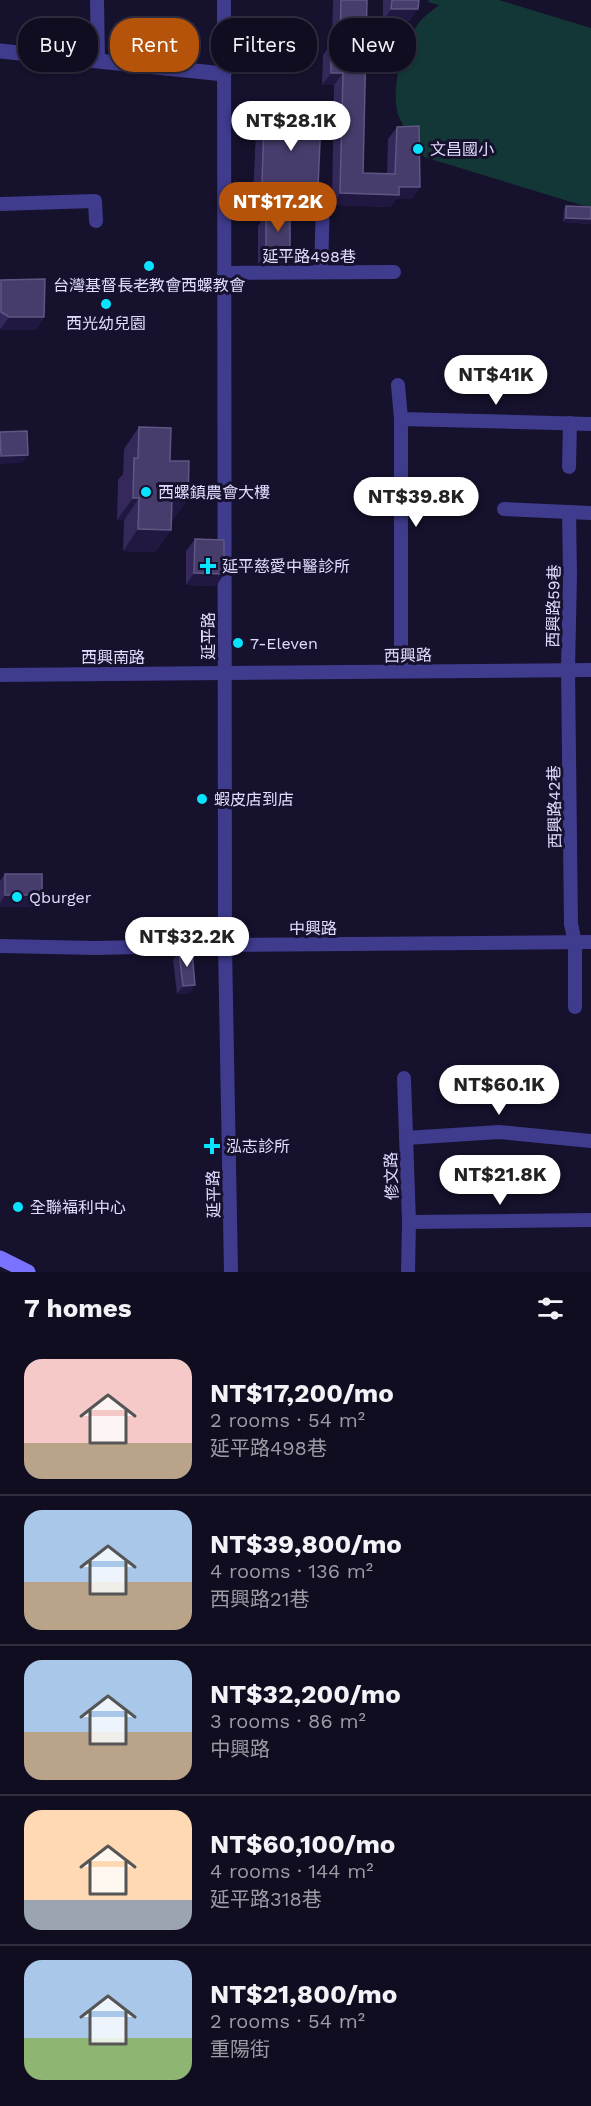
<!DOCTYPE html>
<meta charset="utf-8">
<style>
body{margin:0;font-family:"Work Sans","Noto Sans TC",sans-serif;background:#1e1b2e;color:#f1f3f6;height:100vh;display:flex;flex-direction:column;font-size:22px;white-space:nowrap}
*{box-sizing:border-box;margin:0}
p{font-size:20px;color:#9c9ca5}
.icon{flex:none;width:33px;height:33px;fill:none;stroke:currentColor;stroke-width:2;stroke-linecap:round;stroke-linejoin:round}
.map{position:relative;height:1272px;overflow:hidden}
.sheet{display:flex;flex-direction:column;background:#100d21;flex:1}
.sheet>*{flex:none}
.guide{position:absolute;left:18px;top:18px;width:555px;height:54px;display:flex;gap:12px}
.price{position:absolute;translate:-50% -51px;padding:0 14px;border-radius:21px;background:#fff;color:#222;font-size:20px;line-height:39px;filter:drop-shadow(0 2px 3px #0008)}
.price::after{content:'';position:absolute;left:50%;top:36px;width:18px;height:14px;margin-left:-9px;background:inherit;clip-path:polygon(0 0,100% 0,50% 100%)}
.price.on{background:#b45309;color:#fff}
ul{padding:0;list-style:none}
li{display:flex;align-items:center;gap:18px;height:150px;padding:0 24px}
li+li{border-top:2px solid #302d3f}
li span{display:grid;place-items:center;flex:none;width:168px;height:120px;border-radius:18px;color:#555}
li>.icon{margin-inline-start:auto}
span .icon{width:72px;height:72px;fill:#fffc;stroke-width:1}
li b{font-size:26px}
h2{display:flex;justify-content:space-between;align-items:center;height:72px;padding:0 24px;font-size:26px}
.chip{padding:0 21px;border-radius:24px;background:#100d21;box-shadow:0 2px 4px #0004,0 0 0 2px #302d3f;font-size:21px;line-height:54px}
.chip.on{background:#b45309;color:#fff}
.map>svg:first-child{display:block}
</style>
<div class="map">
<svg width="591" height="1272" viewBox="0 0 591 1272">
<rect width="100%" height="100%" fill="#16112c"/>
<path fill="#133736" d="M 429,0 L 499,0 L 591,28 L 591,208 L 424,157 C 415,144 405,131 399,117 C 389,91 403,42 421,20 C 426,15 433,10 439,5 L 428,2 Z"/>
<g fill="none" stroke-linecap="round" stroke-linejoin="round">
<g stroke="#3f3b8d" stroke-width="14">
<path d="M 97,0 L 98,60"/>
<path d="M 224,0 L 225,945 L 231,1272"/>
<path d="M 0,204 L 95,201 L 96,221"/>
<path d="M 321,272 L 323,200"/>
<path d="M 224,273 L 394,272"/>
<path d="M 398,385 L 401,419 L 401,671"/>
<path d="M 401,419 L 591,424"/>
<path d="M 569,467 L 570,423"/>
<path d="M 504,509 L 591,513"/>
<path d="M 569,512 L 570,575 L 568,670 L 571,924 L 575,943 L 575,1007"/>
<path d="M 0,675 L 591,670"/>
<path d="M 0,946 L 96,948 L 225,945 L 591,942"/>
<path d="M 404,1078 L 409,1222 L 408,1272"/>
<path d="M 406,1138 L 499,1132 L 591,1141"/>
<path d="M 409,1222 L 591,1220"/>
</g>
<path stroke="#3f3b8d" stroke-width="15" d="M 0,51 L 224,74"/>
<path stroke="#7973ff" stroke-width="15" d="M 0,1258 L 28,1272"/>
</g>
<g fill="#34295a">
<path d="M 333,0 L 367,0 L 363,173 L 387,174 L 388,139 L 397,127 L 420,187 L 411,199 L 396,199 L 390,207 L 332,205 L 334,85 L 322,85 L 323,55 L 332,43 Z"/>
<path d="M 383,0 L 419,0 L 410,21 L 383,21 Z"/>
<path d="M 264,117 L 310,199 L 253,197 L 256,129 Z"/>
<path d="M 566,206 L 591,207 L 591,224 L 563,222 L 564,210 Z"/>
<path d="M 266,214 L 290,252 L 282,264 L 258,264 L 258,226 Z"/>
<path d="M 1,280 L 44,317 L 36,330 L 0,329 L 0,281 Z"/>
<path d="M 139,427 L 170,461 L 188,499 L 172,521 L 171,521 L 171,530 L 155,552 L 123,551 L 124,520 L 117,520 L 118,480 L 123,474 L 124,449 Z"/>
<path d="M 195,539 L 224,574 L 216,586 L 186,585 L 186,551 Z"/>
<path d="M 5,874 L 42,895 L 34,907 L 0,907 L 0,881 Z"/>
<path d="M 179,952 L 195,985 L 189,993 L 177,994 L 173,960 Z"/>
</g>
<g fill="#201840">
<path d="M 391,9 L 418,9 L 410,21 L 383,21 Z"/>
<path d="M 331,73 L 343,73 L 334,85 L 322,85 Z"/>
<path d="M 262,185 L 318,187 L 310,199 L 253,197 Z"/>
<path d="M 399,187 L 420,187 L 411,199 L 396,199 L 390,207 L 332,205 L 340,193 Z"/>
<path d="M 566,218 L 591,219 L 591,224 L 563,222 Z"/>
<path d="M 266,252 L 290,252 L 282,264 L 258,264 Z"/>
<path d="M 9,317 L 44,317 L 36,330 L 0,330 Z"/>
<path d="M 28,455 L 22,463 L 0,464 L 0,457 L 1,456 Z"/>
<path d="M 133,498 L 139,498 L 124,520 L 117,520 Z"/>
<path d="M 172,499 L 188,499 L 172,521 L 156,521 Z"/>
<path d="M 138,529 L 171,530 L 155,552 L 123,551 Z"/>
<path d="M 194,573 L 224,574 L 216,586 L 186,585 Z"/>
<path d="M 5,895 L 42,895 L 34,907 L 0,907 L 0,903 Z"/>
<path d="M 195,985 L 189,993 L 177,994 L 183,986 Z"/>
</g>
<g fill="#473d6c" stroke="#5f5683" stroke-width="1.5">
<path d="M 341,0 L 367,0 L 363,173 L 395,174 L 397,127 L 419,126 L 420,187 L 399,187 L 399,195 L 340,193 L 343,73 L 331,73 L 331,43 L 340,43 Z"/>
<path d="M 392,0 L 419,0 L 418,9 L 391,9 Z"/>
<path d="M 264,117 L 321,119 L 318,187 L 262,185 Z"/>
<path d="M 566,206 L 591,207 L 591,219 L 566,218 Z"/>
<path d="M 290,213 L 290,252 L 266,252 L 266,214 Z"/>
<path d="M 45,279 L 44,317 L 9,317 L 1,312 L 1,280 Z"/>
<path d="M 139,427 L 171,428 L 170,461 L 189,461 L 188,499 L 172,499 L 171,530 L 138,529 L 139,498 L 133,498 L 134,458 L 138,458 Z"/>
<path d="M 27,431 L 28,455 L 1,456 L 0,432 Z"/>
<path d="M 195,539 L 224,540 L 224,574 L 194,573 Z"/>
<rect x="5" y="874" width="37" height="21"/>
<path d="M 192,951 L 195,985 L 183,986 L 179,952 Z"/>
</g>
<g fill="#08e3ff" stroke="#16112c" stroke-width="2">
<circle cx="418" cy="149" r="6"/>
<circle cx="149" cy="266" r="6"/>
<circle cx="106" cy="304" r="6"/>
<circle cx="146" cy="492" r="6"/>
<path d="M205 557h6v6h6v6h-6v6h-6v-6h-6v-6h6z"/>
<circle cx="238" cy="643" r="6"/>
<circle cx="202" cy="799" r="6"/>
<circle cx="17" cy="897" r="6"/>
<path d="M209 1137h6v6h6v6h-6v6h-6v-6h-6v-6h6z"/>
<circle cx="18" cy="1207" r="6"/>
</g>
<g text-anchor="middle" stroke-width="6" stroke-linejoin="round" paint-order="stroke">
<g font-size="16" fill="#e1dcff" stroke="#16112c" text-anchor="start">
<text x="430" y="155">文昌國小</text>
<text x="149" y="291" text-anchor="middle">台灣基督長老教會西螺教會</text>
<text x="106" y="329" text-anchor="middle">西光幼兒園</text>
<text x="158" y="498">西螺鎮農會大樓</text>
<text x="222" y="572">延平慈愛中醫診所</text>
<text x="250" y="649">7-Eleven</text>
<text x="214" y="805">蝦皮店到店</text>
<text x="29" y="903">Qburger</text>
<text x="226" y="1152">泓志診所</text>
<text x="30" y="1213">全聯福利中心</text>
</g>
<g font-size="16" fill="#e1dcff" stroke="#16112c">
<text x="309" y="262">延平路498巷</text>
<text transform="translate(553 606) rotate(-89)" y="6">西興路59巷</text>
<text transform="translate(208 636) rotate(-90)" y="6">延平路</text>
<text transform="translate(408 655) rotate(-1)" y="6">西興路</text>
<text x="113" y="663">西興南路</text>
<text transform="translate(554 807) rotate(-91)" y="6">西興路42巷</text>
<text x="313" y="934">中興路</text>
<text transform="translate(391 1176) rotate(-92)" y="6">修文路</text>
<text transform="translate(213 1194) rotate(-91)" y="6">延平路</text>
</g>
</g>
</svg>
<b class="price" style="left:291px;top:152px">NT$28.1K</b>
<b class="price on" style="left:278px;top:233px">NT$17.2K</b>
<b class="price" style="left:496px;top:406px">NT$41K</b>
<b class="price" style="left:416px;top:528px">NT$39.8K</b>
<b class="price" style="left:187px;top:968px">NT$32.2K</b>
<b class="price" style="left:499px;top:1116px">NT$60.1K</b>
<b class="price" style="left:500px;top:1206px">NT$21.8K</b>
<div class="guide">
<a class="chip">Buy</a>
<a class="chip on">Rent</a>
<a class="chip">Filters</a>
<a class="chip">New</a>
</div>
</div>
<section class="sheet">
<h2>7 homes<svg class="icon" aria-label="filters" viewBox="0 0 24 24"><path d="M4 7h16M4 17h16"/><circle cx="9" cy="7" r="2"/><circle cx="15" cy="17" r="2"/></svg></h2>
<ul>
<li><span style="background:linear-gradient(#f6c9c9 70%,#b9a48a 0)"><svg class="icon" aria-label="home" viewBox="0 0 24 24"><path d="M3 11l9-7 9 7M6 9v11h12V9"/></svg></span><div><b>NT$17,200/mo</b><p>2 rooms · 54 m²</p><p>延平路498巷</p></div></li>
<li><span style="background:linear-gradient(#a9c7e8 60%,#b9a48a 0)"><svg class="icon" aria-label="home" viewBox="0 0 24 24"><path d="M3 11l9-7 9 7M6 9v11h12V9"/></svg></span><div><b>NT$39,800/mo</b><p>4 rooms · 136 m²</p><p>西興路21巷</p></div></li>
<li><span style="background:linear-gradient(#a9c7e8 60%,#b9a48a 0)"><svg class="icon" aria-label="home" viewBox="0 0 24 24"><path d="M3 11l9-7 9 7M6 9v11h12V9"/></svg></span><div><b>NT$32,200/mo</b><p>3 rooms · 86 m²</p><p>中興路</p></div></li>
<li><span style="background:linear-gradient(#ffd9b3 75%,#9aa5b1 0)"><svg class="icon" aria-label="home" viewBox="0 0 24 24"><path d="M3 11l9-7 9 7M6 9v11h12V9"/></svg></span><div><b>NT$60,100/mo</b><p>4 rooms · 144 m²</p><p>延平路318巷</p></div></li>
<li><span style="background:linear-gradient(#a9c7e8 65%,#8fb573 0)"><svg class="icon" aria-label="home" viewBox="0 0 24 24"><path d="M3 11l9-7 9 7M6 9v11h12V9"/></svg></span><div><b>NT$21,800/mo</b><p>2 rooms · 54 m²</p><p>重陽街</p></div></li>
</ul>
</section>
